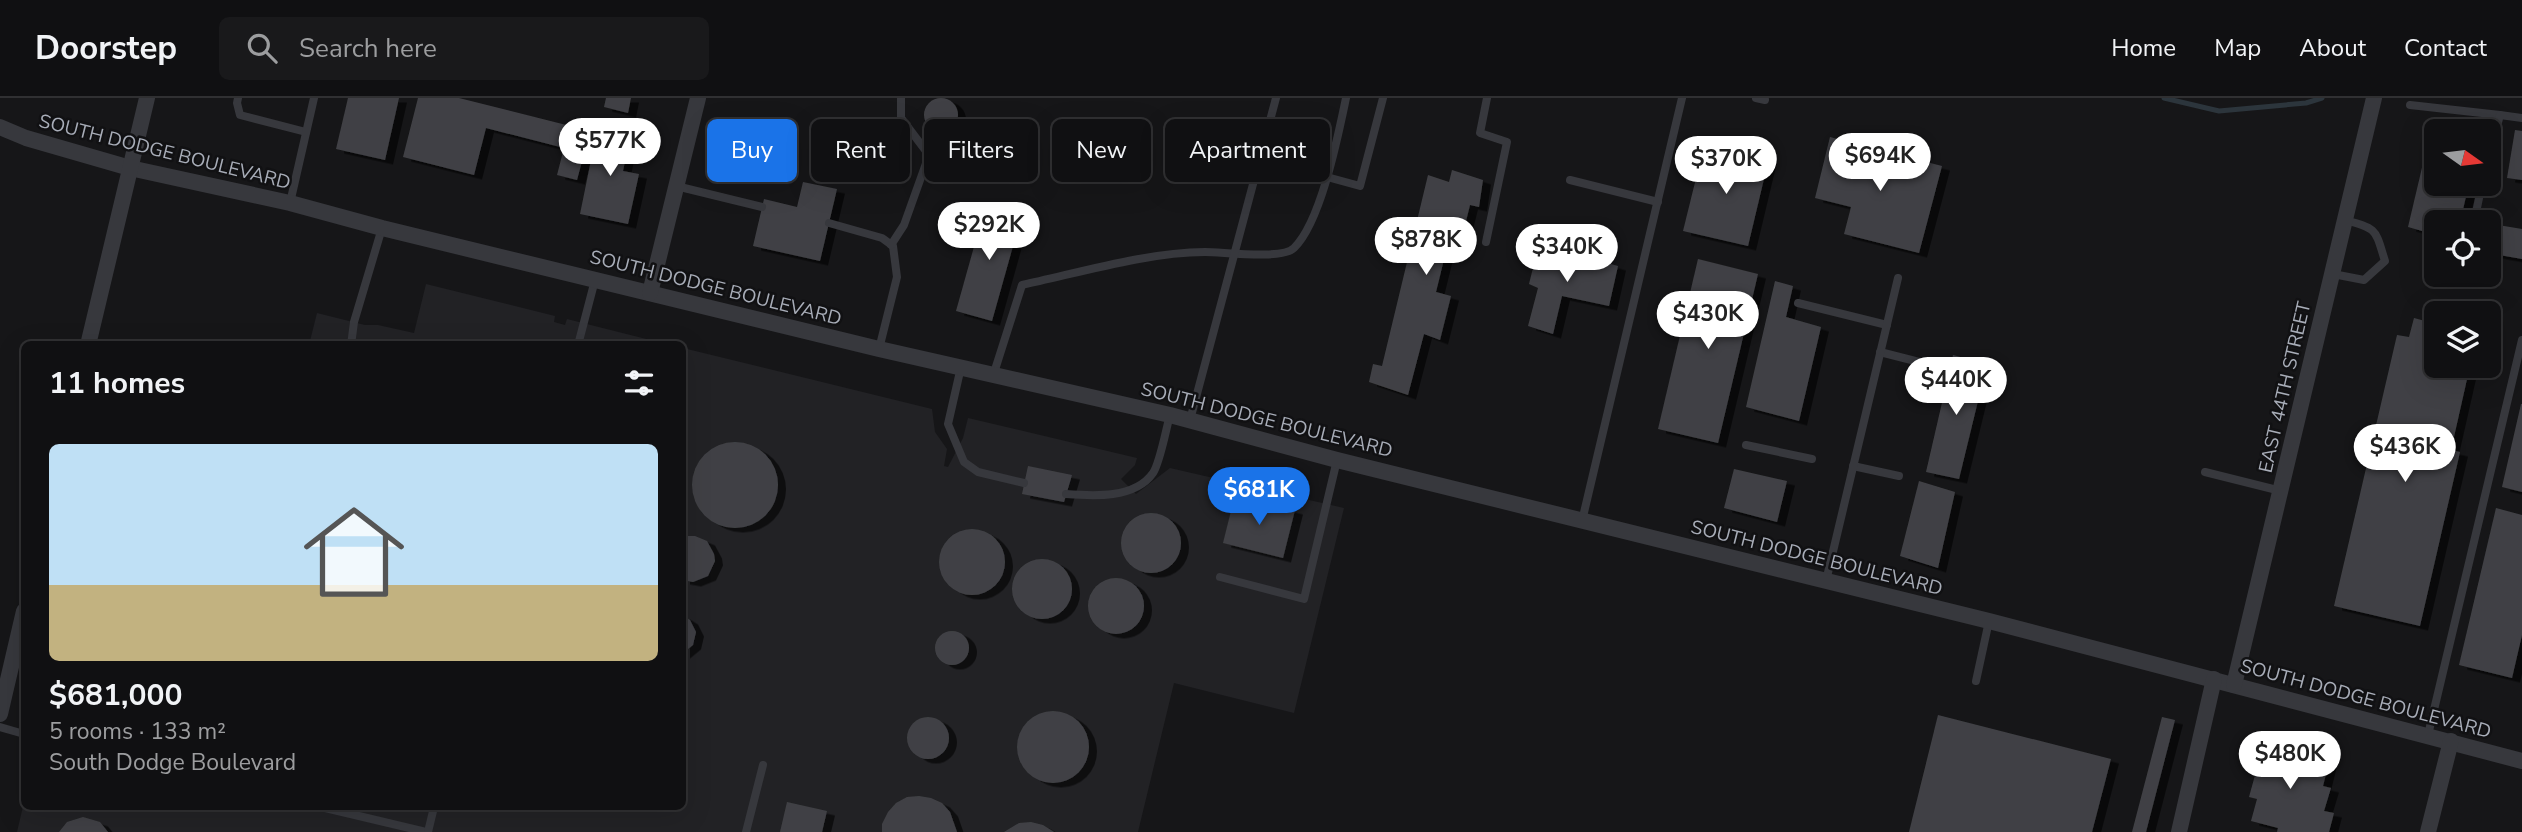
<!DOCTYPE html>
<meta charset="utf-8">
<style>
body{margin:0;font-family:"Nunito Sans",sans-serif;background:#19191b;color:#f1f3f6;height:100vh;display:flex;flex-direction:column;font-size:26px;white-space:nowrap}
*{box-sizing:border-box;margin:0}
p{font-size:23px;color:#9c9d9f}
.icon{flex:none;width:38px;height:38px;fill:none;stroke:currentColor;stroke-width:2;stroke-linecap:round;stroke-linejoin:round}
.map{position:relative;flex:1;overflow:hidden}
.drawer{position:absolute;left:21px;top:243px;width:665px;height:469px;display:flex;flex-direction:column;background:#101012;border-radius:10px;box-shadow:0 7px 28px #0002,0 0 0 2px #303032}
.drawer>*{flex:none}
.hud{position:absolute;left:707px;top:21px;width:665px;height:63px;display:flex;gap:14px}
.needle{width:46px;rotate:104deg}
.tools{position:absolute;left:2424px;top:21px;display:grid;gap:14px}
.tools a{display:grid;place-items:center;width:77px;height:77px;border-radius:10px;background:#101012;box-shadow:0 7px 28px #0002,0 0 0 2px #303032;font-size:35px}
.price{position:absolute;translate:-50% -60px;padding:0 16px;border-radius:24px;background:#fff;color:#222;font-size:23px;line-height:46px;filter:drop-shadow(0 2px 4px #0008)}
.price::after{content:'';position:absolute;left:50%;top:42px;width:21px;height:16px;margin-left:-10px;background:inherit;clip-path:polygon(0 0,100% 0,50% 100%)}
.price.selected{background:#1a73e8;color:#fff}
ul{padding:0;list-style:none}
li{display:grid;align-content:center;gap:14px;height:371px;padding:0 28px}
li+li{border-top:2px solid #303032}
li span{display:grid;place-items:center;height:217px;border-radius:10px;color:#555}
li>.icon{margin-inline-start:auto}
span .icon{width:126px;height:126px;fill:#fffc;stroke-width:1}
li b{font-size:30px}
h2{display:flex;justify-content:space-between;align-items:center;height:84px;padding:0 28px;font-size:30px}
.pill{padding:0 24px;border-radius:10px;background:#101012;box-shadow:0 7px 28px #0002,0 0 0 2px #303032;font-size:24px;line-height:63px}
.pill.selected{background:#1a73e8;color:#fff}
header{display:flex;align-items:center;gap:42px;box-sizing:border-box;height:98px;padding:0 35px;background:#101012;border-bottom:2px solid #303032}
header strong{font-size:33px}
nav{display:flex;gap:38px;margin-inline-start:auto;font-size:24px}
.search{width:490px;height:63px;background:#19191b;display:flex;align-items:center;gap:18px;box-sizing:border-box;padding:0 24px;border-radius:10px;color:#9c9d9f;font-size:26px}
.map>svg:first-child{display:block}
</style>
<header>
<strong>Doorstep</strong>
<div class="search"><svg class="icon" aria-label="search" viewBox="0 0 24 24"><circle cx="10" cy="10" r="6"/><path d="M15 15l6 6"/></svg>Search here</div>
<nav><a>Home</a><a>Map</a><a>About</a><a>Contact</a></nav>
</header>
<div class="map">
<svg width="2522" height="734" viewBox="0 0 2522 734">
<defs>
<filter id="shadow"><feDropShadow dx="8" dy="4.5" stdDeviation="0" flood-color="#0009"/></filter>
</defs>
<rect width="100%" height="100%" fill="#161618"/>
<g fill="#222225">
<path d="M 426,186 L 555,218 L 554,224 L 565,227 L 567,221 L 670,247 L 309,247 L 317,215 L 365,227 L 378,227 L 414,235 Z"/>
<path d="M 683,250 L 932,311 L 935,334 L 947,351 L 944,368 L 948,369 L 963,340 L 968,320 L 1137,360 L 1135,367 L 1121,381 L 1136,396 L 1170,370 L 1344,410 L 1294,615 L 1174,585 L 1138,734 L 17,734 L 24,704 L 24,709 L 682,709 Z"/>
</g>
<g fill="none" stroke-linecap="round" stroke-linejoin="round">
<path stroke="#2c353c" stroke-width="5" d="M 2164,0 L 2219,13 L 2306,5 L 2322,0"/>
</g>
<g fill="#404145" filter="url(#shadow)">
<path d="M 348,0 L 399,0 L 385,62 L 336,51 Z"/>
<path d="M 418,0 L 459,0 L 590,33 L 577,82 L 557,77 L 564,50 L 486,30 L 474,77 L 403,59 Z"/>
<path d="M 606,0 L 631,0 L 628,15 L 604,9 Z"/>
<circle cx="941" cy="17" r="17"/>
<path d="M 2433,23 L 2470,32 L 2436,33 L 2436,86 L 2469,86 L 2460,124 L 2436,124 L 2436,137 L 2408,129 Z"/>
<path d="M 598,28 L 631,35 L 623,73 L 639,76 L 628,126 L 580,116 Z"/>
<path d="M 2515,32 L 2522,33 L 2522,82 L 2507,80 Z"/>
<path d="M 1830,39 L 1942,68 L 1919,155 L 1844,136 L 1851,109 L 1815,100 Z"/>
<path d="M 1704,48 L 1768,64 L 1748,148 L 1683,133 Z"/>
<path d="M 1452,72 L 1483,82 L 1479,109 L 1470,107 L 1462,139 L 1450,137 L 1436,194 L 1451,198 L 1440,242 L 1424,236 L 1408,297 L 1369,284 L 1373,266 L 1382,268 L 1428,77 L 1449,84 Z"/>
<path d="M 803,84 L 837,91 L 820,163 L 753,148 L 764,101 L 797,109 Z"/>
<path d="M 986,106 L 1022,116 L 992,223 L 956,213 Z"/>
<path d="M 2492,126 L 2522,131 L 2522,161 L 2488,155 Z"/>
<path d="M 1539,146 L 1618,168 L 1609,208 L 1562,198 L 1553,236 L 1528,228 L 1538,190 L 1529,186 Z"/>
<path d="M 1698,161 L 1758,176 L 1718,345 L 1658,331 Z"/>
<path d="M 1775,183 L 1793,188 L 1786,219 L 1821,229 L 1799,323 L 1746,309 Z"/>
<path d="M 2414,220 L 2436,226 L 2436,268 L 2470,268 L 2451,352 L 2460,354 L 2420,528 L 2334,508 L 2397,237 L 2409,239 Z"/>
<path d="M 1953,257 L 1987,266 L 1959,381 L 1926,374 Z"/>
<path d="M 2521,306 L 2522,306 L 2522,394 L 2502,389 Z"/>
<circle cx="735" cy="387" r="43"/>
<path d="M 1028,368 L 1072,377 L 1064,404 L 1022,396 Z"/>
<path d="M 1734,371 L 1787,383 L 1777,424 L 1724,410 Z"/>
<path d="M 1919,383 L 1955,394 L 1938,470 L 1900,458 Z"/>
<path d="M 1235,397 L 1295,412 L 1283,460 L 1223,445 Z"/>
<path d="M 2496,410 L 2522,417 L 2522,537 L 2512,580 L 2459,567 Z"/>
<circle cx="1151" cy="445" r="30"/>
<circle cx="972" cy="464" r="33"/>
<path d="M 687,438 L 695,438 L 707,443 L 714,456 L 715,463 L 708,478 L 693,484 L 682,482 L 682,440 Z"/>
<circle cx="1042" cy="491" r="30"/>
<circle cx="1116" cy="508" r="28"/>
<path d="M 682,517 L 690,522 L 696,534 L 693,547 L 682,556 Z"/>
<circle cx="952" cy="550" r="17"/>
<circle cx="1053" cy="649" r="36"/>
<path d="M 1938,617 L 2111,661 L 2092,734 L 1909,734 Z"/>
<circle cx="928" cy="640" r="21"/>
<path d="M 2162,619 L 2175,622 L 2146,734 L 2132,734 Z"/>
<path d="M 2255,643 L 2329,664 L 2323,688 L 2331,690 L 2324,713 L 2334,715 L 2329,734 L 2277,734 L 2278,730 L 2251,723 L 2257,701 L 2249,699 L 2257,670 L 2249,666 Z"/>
<path d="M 919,698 L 931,700 L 942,705 L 950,714 L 957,734 L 882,734 L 882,726 L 888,714 L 896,705 L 907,699 Z"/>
<path d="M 787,704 L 827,713 L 822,734 L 780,734 Z"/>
<path d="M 83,719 L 100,724 L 108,734 L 59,734 L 67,724 Z"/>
<path d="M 1031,724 L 1043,727 L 1054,734 L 1004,734 L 1019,725 Z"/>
</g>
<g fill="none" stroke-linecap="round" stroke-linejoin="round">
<g stroke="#37383d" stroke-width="8">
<path d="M 238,0 L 237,5 L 240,17 L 306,34"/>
<path d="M 1756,0 L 1765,2"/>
<path d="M 2410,7 L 2500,17"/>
<path d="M 2488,62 L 2500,17 L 2522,20"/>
<path d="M 1327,79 L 1360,88 L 1383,0"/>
<path d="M 1570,82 L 1658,104"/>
<path d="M 676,88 L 762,109"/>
<path d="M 290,105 L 314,0"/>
<path d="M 2474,124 L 2482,86"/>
<path d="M 829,125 L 882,140 L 893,148 L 897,179 L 879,251"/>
<path d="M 1486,144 L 1507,44 L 1480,35 L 1487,0"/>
<path d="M 891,147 L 904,127 L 929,57 L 901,20 L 901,0"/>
<path d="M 2333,176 L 2364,182 L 2385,163 C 2375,131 2378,131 2345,122"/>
<path d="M 2459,182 L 2461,177"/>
<path d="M 1798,205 L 1887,227"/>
<path d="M 351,247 L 354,224 L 382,130"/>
<path d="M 578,247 L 595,182"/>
<path d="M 1880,254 L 1927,266"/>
<path d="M 961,269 L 948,326 L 964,364 L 978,374 L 1024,385"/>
<path d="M 993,278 L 1022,187 C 1078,175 1148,154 1205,154 C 1224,154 1282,162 1294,150 C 1321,124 1338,38 1346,0"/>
<path d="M 1190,322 L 1276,0"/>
<path d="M 1746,347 L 1812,361"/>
<path d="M 1853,368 L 1899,378"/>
<path d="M 2205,374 L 2281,393"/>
<path d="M 1066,396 C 1093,398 1135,401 1153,375 C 1160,365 1166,331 1170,317"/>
<path d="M 1582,423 L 1682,0"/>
<path d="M 1220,479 L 1304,501 L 1337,362"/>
<path d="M 1826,483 L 1898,180"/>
<path d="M 1976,583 L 1989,523"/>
<path d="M 0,629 L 24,636"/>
<path d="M 2428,637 L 2522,242"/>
<path d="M 321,709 L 426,734"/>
<path d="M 428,734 L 434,709"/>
<path d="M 746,734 L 763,667"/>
</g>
<g stroke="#37383d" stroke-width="16">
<path d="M 0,29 L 26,40 L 130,70 L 290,105 L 382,130 L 879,251 L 1170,317 L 1337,362 L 1989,523 L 2522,663"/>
<path d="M 650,195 L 698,0"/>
<path d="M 88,247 L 147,0"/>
<path d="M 2234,587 L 2374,0"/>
<path d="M 0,616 L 24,513"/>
<path d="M 2179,734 L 2214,581"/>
<path d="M 2428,734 L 2451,643"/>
</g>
</g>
<g text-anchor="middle" stroke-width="5" stroke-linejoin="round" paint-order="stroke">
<g font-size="19" fill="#a8adb8" stroke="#111113">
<text transform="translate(165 53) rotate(14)" y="7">SOUTH DODGE BOULEVARD</text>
<text transform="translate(716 189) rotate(14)" y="7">SOUTH DODGE BOULEVARD</text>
<text transform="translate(2284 289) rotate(-77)" y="7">EAST 44TH STREET</text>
<text transform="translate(1267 321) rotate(14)" y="7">SOUTH DODGE BOULEVARD</text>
<text transform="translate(1817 459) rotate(14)" y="7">SOUTH DODGE BOULEVARD</text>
<text transform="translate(2366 600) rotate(15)" y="7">SOUTH DODGE BOULEVARD</text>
</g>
</g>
</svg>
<div class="tools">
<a><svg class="needle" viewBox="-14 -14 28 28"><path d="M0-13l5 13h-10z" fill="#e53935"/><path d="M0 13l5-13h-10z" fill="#9c9d9f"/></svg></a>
<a><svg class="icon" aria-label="locate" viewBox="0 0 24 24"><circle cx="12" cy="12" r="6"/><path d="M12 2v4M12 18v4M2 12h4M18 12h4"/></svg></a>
<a><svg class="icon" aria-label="layers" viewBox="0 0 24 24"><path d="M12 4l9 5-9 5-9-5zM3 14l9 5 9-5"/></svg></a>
</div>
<b class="price" style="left:610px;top:80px">$577K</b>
<b class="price" style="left:1880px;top:95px">$694K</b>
<b class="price" style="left:1726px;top:98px">$370K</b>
<b class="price" style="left:989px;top:164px">$292K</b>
<b class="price" style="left:1426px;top:179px">$878K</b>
<b class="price" style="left:1567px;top:186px">$340K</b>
<b class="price" style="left:1708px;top:253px">$430K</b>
<b class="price" style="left:1956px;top:319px">$440K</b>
<b class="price" style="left:2405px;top:386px">$436K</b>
<b class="price selected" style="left:1259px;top:429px">$681K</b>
<b class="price" style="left:2290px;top:693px">$480K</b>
<div class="hud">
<a class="pill selected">Buy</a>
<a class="pill">Rent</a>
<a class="pill">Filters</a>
<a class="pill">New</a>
<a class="pill">Apartment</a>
</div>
<section class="drawer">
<h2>11 homes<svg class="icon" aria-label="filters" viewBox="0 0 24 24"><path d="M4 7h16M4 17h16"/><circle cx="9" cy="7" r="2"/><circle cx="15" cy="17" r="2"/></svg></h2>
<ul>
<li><span style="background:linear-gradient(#bfe0f5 65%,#c2b280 0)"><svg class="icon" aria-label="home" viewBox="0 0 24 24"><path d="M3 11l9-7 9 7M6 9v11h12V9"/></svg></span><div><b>$681,000</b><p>5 rooms · 133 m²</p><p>South Dodge Boulevard</p></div></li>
</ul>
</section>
</div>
